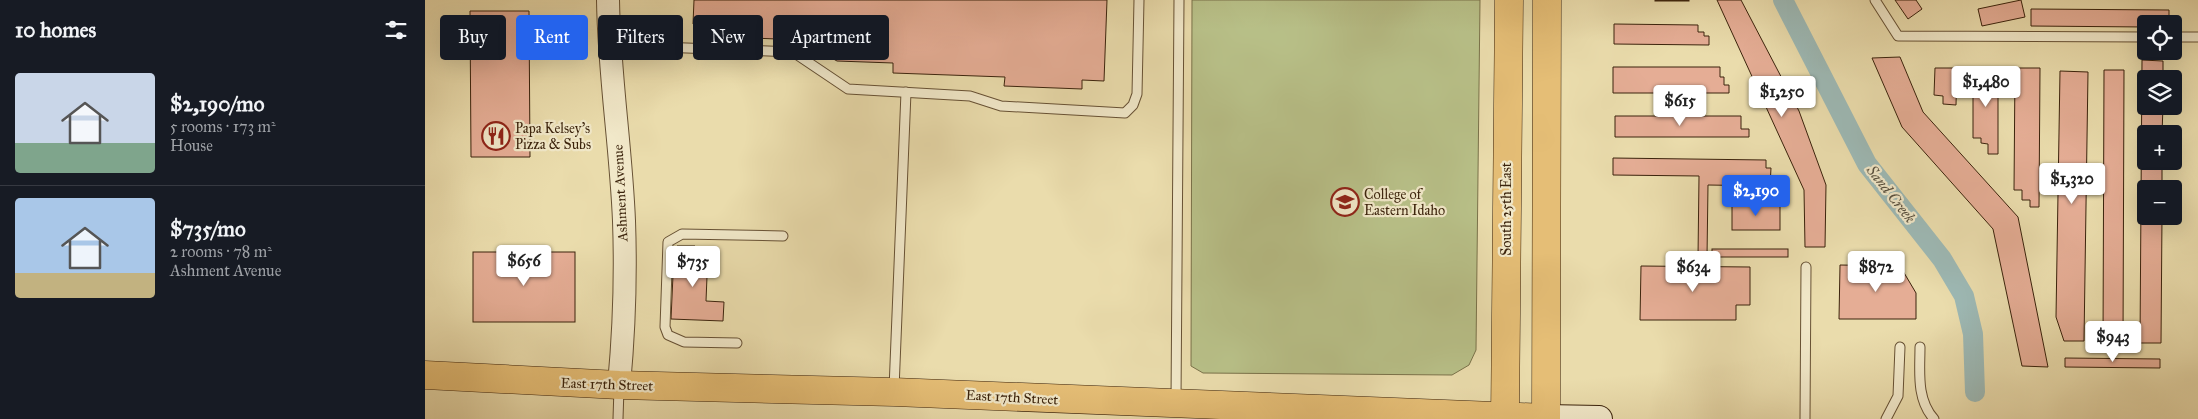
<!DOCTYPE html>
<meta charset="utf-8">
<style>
body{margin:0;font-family:"IM FELL Great Primer",serif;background:#20242c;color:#f1f3f6;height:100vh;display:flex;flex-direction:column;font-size:19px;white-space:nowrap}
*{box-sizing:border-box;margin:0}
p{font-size:16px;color:#9ea1a6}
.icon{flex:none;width:28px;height:28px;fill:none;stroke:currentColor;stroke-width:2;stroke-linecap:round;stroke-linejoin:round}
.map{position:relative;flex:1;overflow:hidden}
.side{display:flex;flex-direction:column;background:#171b24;width:425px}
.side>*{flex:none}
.top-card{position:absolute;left:15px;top:15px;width:475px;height:45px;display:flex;gap:10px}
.controls{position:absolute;left:1712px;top:15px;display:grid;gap:10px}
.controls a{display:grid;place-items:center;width:45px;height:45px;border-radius:5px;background:#171b24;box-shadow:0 5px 20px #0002;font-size:25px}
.price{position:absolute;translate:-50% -42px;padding:0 11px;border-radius:5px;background:#fff;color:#222;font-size:16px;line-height:32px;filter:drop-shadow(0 1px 2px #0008)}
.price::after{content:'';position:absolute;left:50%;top:30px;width:15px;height:11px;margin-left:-8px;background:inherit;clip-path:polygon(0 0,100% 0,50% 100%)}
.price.selected{background:#2563eb;color:#fff}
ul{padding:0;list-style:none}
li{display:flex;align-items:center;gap:15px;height:125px;padding:0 15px}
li+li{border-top:1px solid #363941}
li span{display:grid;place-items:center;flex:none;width:140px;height:100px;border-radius:5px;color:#555}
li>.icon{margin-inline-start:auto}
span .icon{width:60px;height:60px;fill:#fffc;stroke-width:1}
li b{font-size:21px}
h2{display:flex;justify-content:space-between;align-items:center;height:60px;padding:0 15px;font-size:21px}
.chip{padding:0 18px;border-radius:5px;background:#171b24;box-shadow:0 5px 20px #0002;font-size:18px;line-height:45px}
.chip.selected{background:#2563eb;color:#fff}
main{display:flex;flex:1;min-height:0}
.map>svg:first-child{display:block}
</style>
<main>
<section class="side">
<h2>10 homes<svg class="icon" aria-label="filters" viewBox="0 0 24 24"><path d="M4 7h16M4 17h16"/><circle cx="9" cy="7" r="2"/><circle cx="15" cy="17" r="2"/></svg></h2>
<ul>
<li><span style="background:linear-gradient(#c9d6e8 70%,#7fa58c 0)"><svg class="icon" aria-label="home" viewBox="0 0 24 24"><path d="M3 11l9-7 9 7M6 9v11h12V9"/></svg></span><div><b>$2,190/mo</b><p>5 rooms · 173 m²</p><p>House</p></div></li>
<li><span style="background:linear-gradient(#a9c7e8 75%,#c2b280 0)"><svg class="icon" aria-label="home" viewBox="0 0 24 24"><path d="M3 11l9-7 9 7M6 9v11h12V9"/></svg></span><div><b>$735/mo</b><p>2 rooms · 78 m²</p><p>Ashment Avenue</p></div></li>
</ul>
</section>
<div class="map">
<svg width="1773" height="419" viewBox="0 0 1773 419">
<rect width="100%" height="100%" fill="#eadcac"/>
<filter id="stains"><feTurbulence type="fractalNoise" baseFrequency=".004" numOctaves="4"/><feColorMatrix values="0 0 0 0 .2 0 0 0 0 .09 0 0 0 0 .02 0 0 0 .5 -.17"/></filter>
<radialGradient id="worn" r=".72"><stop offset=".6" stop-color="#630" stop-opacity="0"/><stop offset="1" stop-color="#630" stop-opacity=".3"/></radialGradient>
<path fill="#b8c088" stroke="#7a724a" d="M 767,0 L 1055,0 L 1051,350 L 1044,365 L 1027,375 L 778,373 L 766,366 Z"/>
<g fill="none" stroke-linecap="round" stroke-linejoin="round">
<path stroke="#9db9b5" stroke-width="20" d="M 1358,0 L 1442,164 L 1517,259 L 1539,296 L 1548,334 L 1550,392"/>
</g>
<g fill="#e5ad95" stroke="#3b230c">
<path d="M 269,0 L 682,0 L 679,81 L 657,80 L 657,89 L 579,86 L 580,77 L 468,73 L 468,63 L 412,61 L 385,46 L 386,29 L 352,28 L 352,39 L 302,37 L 302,25 L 268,24 Z"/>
<rect x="1230" y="0" width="34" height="1"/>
<path d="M 1292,0 L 1316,0 L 1374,111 L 1401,185 L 1400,247 L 1380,247 L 1379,190 Z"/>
<path d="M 1470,0 L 1491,0 L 1497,9 L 1483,19 Z"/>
<path d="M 1596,0 L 1600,17 L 1557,26 L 1553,9 Z"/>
<path d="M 1606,9 L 1744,10 L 1744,24 L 1721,24 L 1721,27 L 1606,26 Z"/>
<path d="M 45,11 L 104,11 L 105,157 L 46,157 Z"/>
<path d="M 1189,24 L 1273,25 L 1273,32 L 1279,32 L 1279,36 L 1284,36 L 1284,45 L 1189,44 Z"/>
<path d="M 1475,57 L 1498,112 L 1593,217 L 1623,367 L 1597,366 L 1568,229 L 1477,127 L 1447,58 Z"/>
<path d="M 1717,60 L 1738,61 L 1738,79 L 1721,79 L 1721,106 L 1738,106 L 1737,134 L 1721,134 L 1721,161 L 1737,161 L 1737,189 L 1721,189 L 1721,216 L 1737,216 L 1736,343 L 1715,343 Z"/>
<path d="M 1188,67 L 1295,67 L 1295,77 L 1299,77 L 1299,85 L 1304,85 L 1304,93 L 1188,93 Z"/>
<path d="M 1510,68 L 1532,68 L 1531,105 L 1518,104 L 1518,96 L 1509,95 Z"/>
<path d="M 1590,68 L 1615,68 L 1614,207 L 1605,207 L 1605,200 L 1597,200 L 1597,190 L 1589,190 Z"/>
<path d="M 1548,69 L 1573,69 L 1573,154 L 1563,154 L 1563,144 L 1556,143 L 1556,138 L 1548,138 Z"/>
<path d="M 1679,70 L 1699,70 L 1698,343 L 1678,343 Z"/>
<path d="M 1635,71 L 1663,72 L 1659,341 L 1639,341 L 1631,317 Z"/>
<path d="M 1190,116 L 1316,116 L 1316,129 L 1324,129 L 1324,137 L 1190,137 Z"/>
<path d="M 1188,158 L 1341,160 L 1341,168 L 1346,168 L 1345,186 L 1283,185 L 1282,257 L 1273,257 L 1274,176 L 1188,175 Z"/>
<rect x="1307" y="204" width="48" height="26"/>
<path d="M 252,246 L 270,246 L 270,251 L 283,252 L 281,301 L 299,302 L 298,321 L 246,319 L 249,253 L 252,253 Z"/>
<rect x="1287" y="249" width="76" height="8"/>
<rect x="48" y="252" width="102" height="70"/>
<path d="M 1415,265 L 1475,266 L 1491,293 L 1491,319 L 1414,319 Z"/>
<path d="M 1216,266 L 1325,267 L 1325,305 L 1311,305 L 1311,320 L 1215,320 Z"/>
<path d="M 1640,358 L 1735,359 L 1735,368 L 1640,367 Z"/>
</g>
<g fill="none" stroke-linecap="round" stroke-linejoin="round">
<defs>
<g id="service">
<path d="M 1450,0 L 1473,36 L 1721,37"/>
<path d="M 1749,37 L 1773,37"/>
<path d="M 184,45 L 368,52 L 423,89 L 545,96 L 576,106 L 700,113 L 708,105 L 712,94 L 714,0"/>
<path d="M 312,343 L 259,342 L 243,335 L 240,327 L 243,242 L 257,234 L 358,236"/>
<path d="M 1495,347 C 1495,371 1491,399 1509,419"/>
<path d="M 469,389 L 481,92"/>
<path d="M 751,400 L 754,0"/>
<path d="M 193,419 L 194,388"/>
<path d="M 1380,419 L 1381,267"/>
<path d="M 1461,419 L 1473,396 L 1475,347"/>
</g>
<path id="tertiary" d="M 183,0 C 184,74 196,147 199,221 C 201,276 199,331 194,385"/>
<path id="secondary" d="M 1121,418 L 1174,419"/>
<g id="primary">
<path d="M 0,375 L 194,385 L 469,392 L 1121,418"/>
<path d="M 1080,419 L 1084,0"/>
<path d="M 1121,419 L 1122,0"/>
</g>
</defs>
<use href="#service" stroke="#675134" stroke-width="11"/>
<use href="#tertiary" stroke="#675134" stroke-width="24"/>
<use href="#secondary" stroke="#3b230c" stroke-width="28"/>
<use href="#primary" stroke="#3b230c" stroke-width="29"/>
<use href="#service" stroke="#f1e8c9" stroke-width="9"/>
<use href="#tertiary" stroke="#f1e8c9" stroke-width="22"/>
<use href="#secondary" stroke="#f1e8c9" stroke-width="26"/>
<use href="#primary" stroke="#e5be76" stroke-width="28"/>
</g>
<defs>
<symbol id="restaurant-ring" viewBox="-11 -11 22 22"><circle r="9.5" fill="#f1e8c9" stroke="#8f2418" stroke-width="1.5"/><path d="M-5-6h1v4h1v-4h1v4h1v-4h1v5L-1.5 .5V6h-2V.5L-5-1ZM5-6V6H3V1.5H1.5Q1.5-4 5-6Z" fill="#8f2418"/></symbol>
<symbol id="university-ring" viewBox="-11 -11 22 22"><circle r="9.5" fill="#f1e8c9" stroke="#8f2418" stroke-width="1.5"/><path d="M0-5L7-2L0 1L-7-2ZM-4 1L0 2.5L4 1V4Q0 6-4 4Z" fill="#8f2418"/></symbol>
</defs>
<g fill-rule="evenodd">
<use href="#restaurant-ring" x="55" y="120" width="32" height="32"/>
<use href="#university-ring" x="904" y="186" width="32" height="32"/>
</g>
<g text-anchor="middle" stroke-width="4.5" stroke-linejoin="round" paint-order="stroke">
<g font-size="14" fill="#3b230c" stroke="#f1e8c9" text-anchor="start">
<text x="90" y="133">Papa Kelsey's<tspan x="90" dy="16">Pizza &amp; Subs</tspan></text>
<text x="939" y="199">College of<tspan x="939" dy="16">Eastern Idaho</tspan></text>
</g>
<g font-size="14" fill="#3b230c" stroke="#f1e8c9">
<text transform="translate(195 193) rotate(-93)" y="5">Ashment Avenue</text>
<text transform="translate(1081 209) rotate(-90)" y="5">South 25th East</text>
<text transform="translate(182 384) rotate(2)" y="5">East 17th Street</text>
<text transform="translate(587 397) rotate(3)" y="5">East 17th Street</text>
</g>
<g font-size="15" font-style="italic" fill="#58503f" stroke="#f1e8c9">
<text transform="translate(1466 194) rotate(52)" y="5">Sand Creek</text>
</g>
</g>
<rect width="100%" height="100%" filter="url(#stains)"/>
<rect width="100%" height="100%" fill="url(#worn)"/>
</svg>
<div class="controls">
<a><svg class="icon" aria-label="locate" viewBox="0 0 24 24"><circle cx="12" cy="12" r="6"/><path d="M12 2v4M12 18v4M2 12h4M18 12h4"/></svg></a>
<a><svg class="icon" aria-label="layers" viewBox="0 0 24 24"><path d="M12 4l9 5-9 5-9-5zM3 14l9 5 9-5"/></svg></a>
<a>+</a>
<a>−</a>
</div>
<b class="price" style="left:1561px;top:108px">$1,480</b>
<b class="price" style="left:1357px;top:118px">$1,250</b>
<b class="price" style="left:1255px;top:127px">$615</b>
<b class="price" style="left:1647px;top:205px">$1,320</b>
<b class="price selected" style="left:1331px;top:217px">$2,190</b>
<b class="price" style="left:99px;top:287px">$656</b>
<b class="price" style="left:268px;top:288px">$735</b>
<b class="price" style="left:1268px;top:293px">$634</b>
<b class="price" style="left:1451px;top:293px">$872</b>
<b class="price" style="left:1688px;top:363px">$943</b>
<div class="top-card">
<a class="chip">Buy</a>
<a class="chip selected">Rent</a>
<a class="chip">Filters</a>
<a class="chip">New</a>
<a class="chip">Apartment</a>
</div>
</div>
</main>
